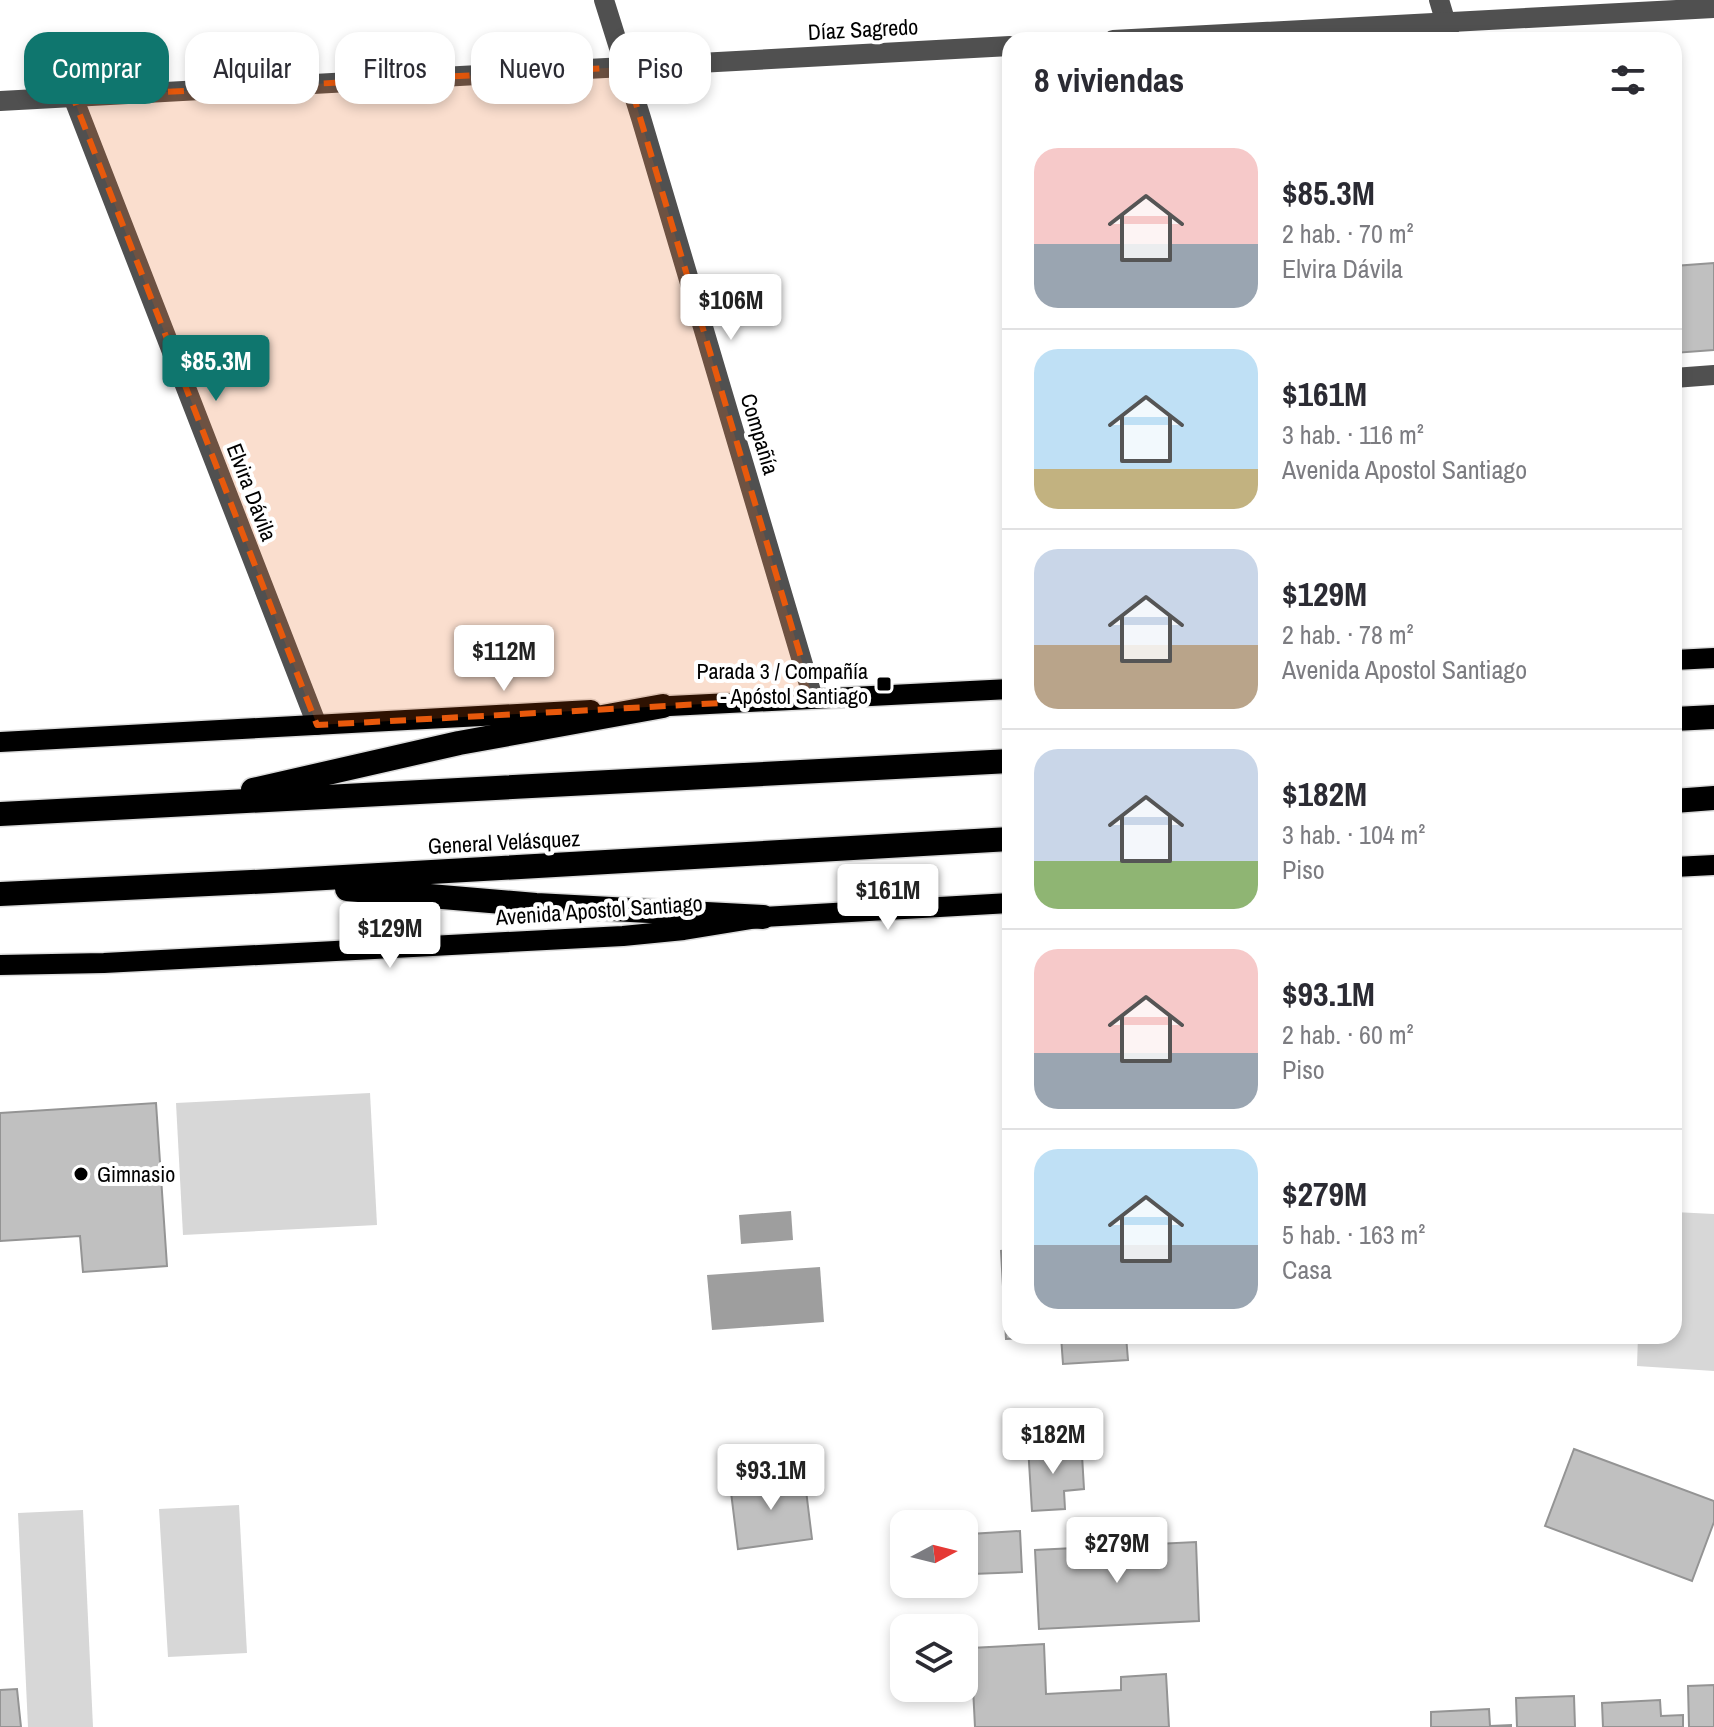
<!DOCTYPE html>
<html lang="es">
<meta charset="utf-8">
<style>
body{margin:0;font-family:"Archivo Narrow",sans-serif;background:#f2f2f3;color:#2b2b33;height:100vh;display:flex;flex-direction:column;font-size:30px;white-space:nowrap}
*{box-sizing:border-box;margin:0}
p{font-size:26px;color:#7c7c81}
.icon{flex:none;width:44px;height:44px;fill:none;stroke:currentColor;stroke-width:2;stroke-linecap:round;stroke-linejoin:round}
.map{position:relative;flex:1;overflow:hidden}
.panel{position:absolute;left:1002px;top:32px;width:680px;height:1312px;display:flex;flex-direction:column;background:#fff;border-radius:24px;box-shadow:0 4px 12px #0003}
.panel>*{flex:none}
.hud{position:absolute;left:24px;top:32px;width:760px;height:72px;display:flex;gap:16px}
.needle{width:52px;rotate:83deg}
.tools{position:absolute;left:890px;top:1510px;display:grid;gap:16px}
.tools a{display:grid;place-items:center;width:88px;height:88px;border-radius:16px;background:#fff;box-shadow:0 4px 12px #0003;font-size:40px}
.price{position:absolute;translate:-50% -68px;padding:0 18px;border-radius:8px;background:#fff;color:#222;font-size:26px;line-height:52px;filter:drop-shadow(0 2px 4px #0008)}
.price::after{content:'';position:absolute;left:50%;top:48px;width:24px;height:18px;margin-left:-12px;background:inherit;clip-path:polygon(0 0,100% 0,50% 100%)}
.price.current{background:#0f766e;color:#fff}
ul{padding:0;list-style:none}
li{display:flex;align-items:center;gap:24px;height:200px;padding:0 32px}
li+li{border-top:2px solid #e1e1e2}
li span{display:grid;place-items:center;flex:none;width:224px;height:160px;border-radius:24px;color:#555}
li>.icon{margin-inline-start:auto}
span .icon{width:96px;height:96px;fill:#fffc;stroke-width:1}
li b{font-size:34px}
h2{display:flex;justify-content:space-between;align-items:center;height:96px;padding:0 32px;font-size:34px}
.chip{padding:0 28px;border-radius:24px;background:#fff;box-shadow:0 4px 12px #0003;font-size:28px;line-height:72px}
.chip.current{background:#0f766e;color:#fff}
.map>svg:first-child{display:block}
</style>
<div class="map">
<svg width="1714" height="1727" viewBox="0 0 1714 1727">
<rect width="100%" height="100%" fill="#fff"/>
<g fill="#d7d7d7">
<path d="M 370,1093 L 377,1225 L 183,1235 L 176,1103 Z"/>
<path d="M 1674,1212 L 1714,1214 L 1714,1371 L 1637,1366 L 1638,1336 L 1674,1336 Z"/>
<path d="M 239,1505 L 247,1653 L 168,1657 L 159,1509 Z"/>
<path d="M 83,1510 L 93,1727 L 28,1727 L 18,1513 Z"/>
</g>
<g fill="#9e9e9e">
<path d="M 791,1211 L 793,1240 L 741,1244 L 739,1215 Z"/>
<path d="M 820,1267 L 824,1322 L 712,1330 L 707,1275 Z"/>
</g>
<g fill="#c0c0c0" stroke="#949494" stroke-width="2">
<path d="M 1714,263 L 1714,350 L 1674,353 L 1674,266 Z"/>
<path d="M 156,1103 L 167,1266 L 83,1272 L 80,1236 L 0,1241 L 0,1113 Z"/>
<path d="M 1010,1250 L 1010,1336 L 1053,1337 L 1006,1339 L 1001,1251 Z"/>
<path d="M 1061,1336 L 1126,1336 L 1128,1360 L 1063,1364 Z"/>
<path d="M 1061,1444 L 1062,1456 L 1082,1455 L 1084,1489 L 1064,1491 L 1065,1509 L 1032,1511 L 1028,1446 Z"/>
<path d="M 1574,1449 L 1714,1501 L 1714,1522 L 1692,1581 L 1545,1526 Z"/>
<path d="M 804,1474 L 812,1539 L 738,1549 L 730,1484 Z"/>
<path d="M 1020,1531 L 1022,1572 L 972,1574 L 970,1534 Z"/>
<path d="M 1196,1542 L 1199,1621 L 1039,1629 L 1035,1550 Z"/>
<path d="M 1044,1644 L 1046,1694 L 1121,1690 L 1121,1677 L 1166,1674 L 1169,1727 L 975,1727 L 971,1648 Z"/>
<path d="M 1714,1685 L 1714,1727 L 1689,1727 L 1688,1686 Z"/>
<path d="M 17,1689 L 21,1727 L 0,1727 L 0,1690 Z"/>
<path d="M 1574,1696 L 1575,1727 L 1517,1727 L 1516,1698 Z"/>
<path d="M 1660,1700 L 1661,1716 L 1683,1715 L 1683,1727 L 1603,1727 L 1602,1703 Z"/>
<path d="M 1489,1709 L 1490,1726 L 1511,1725 L 1511,1727 L 1431,1727 L 1431,1712 Z"/>
</g>
<g fill="none" stroke-linecap="round" stroke-linejoin="round">
<defs>
<g id="major">
<path d="M 1674,660 L 1714,658"/>
<path d="M 650,707 L 1010,689"/>
<path d="M 0,742 L 591,710"/>
<path d="M 1674,867 L 1714,865"/>
<path d="M 0,965 L 104,963 L 623,936 L 684,930 L 763,917 L 1010,903"/>
</g>
<g id="highway">
<path d="M 1674,719 L 1714,717"/>
<path d="M 253,790 L 459,743 L 663,706"/>
<path d="M 1674,801 L 1714,798"/>
<path d="M 0,814 L 1010,761"/>
<path d="M 347,889 L 536,905 L 763,917"/>
<path d="M 0,894 L 273,881 L 1010,839"/>
</g>
</defs>
<use href="#major" stroke="#dbdbdb" stroke-width="23"/>
<use href="#highway" stroke="#dbdbdb" stroke-width="27"/>
<g stroke="#505050" stroke-width="20">
<path d="M 604,0 L 641,118 L 813,698"/>
<path d="M 1439,0 L 1451,40"/>
<path d="M 1113,40 L 1714,8"/>
<path d="M 73,97 L 317,725"/>
<path d="M 0,101 L 1010,46"/>
<path d="M 1674,378 L 1714,375"/>
</g>
<use href="#major" stroke="#000" stroke-width="20"/>
<use href="#highway" stroke="#000" stroke-width="24"/>
</g>
<path fill="#e8590c" fill-opacity="0.2" stroke="#e8590c" stroke-width="6" stroke-dasharray="16 10" stroke-linejoin="round" d="M 625,67 L 813,698 L 317,725 L 73,97 Z"/>
<g fill="#000" stroke="#fff" stroke-width="3">
<rect x="876" y="676" width="16" height="16" rx="4"/>
<circle cx="81" cy="1174" r="8"/>
</g>
<g text-anchor="middle" stroke-width="8" stroke-linejoin="round" paint-order="stroke">
<g font-size="22" fill="#000" stroke="#fff">
<text transform="translate(863 29) rotate(-3)" y="8">Díaz Sagredo</text>
<text transform="translate(760 434) rotate(73)" y="8">Compañía</text>
<text transform="translate(252 492) rotate(69)" y="8">Elvira Dávila</text>
<text transform="translate(504 842) rotate(-3)" y="8">General Velásquez</text>
<text transform="translate(599 910) rotate(-4)" y="8">Avenida Apostol Santiago</text>
</g>
<g font-size="22" fill="#000" stroke="#fff" text-anchor="end">
<text x="868" y="679">Parada 3 / Compañía<tspan x="868" dy="25">- Apóstol Santiago</tspan></text>
<text x="97" y="1182" text-anchor="start">Gimnasio</text>
</g>
</g>
</svg>
<div class="tools">
<a><svg class="needle" viewBox="-14 -14 28 28"><path d="M0-13l5 13h-10z" fill="#e53935"/><path d="M0 13l5-13h-10z" fill="#7c7c81"/></svg></a>
<a><svg class="icon" aria-label="layers" viewBox="0 0 24 24"><path d="M12 4l9 5-9 5-9-5zM3 14l9 5 9-5"/></svg></a>
</div>
<b class="price" style="left:731px;top:342px">$106M</b>
<b class="price current" style="left:216px;top:403px">$85.3M</b>
<b class="price" style="left:504px;top:693px">$112M</b>
<b class="price" style="left:888px;top:932px">$161M</b>
<b class="price" style="left:390px;top:970px">$129M</b>
<b class="price" style="left:1053px;top:1476px">$182M</b>
<b class="price" style="left:771px;top:1512px">$93.1M</b>
<b class="price" style="left:1117px;top:1585px">$279M</b>
<div class="hud">
<a class="chip current">Comprar</a>
<a class="chip">Alquilar</a>
<a class="chip">Filtros</a>
<a class="chip">Nuevo</a>
<a class="chip">Piso</a>
</div>
<section class="panel">
<h2>8 viviendas<svg class="icon" aria-label="filters" viewBox="0 0 24 24"><path d="M4 7h16M4 17h16"/><circle cx="9" cy="7" r="2"/><circle cx="15" cy="17" r="2"/></svg></h2>
<ul>
<li><span style="background:linear-gradient(#f6c9c9 60%,#9aa5b1 0)"><svg class="icon" aria-label="home" viewBox="0 0 24 24"><path d="M3 11l9-7 9 7M6 9v11h12V9"/></svg></span><div><b>$85.3M</b><p>2 hab. · 70 m²</p><p>Elvira Dávila</p></div></li>
<li><span style="background:linear-gradient(#bfe0f5 75%,#c2b280 0)"><svg class="icon" aria-label="home" viewBox="0 0 24 24"><path d="M3 11l9-7 9 7M6 9v11h12V9"/></svg></span><div><b>$161M</b><p>3 hab. · 116 m²</p><p>Avenida Apostol Santiago</p></div></li>
<li><span style="background:linear-gradient(#c9d6e8 60%,#b9a48a 0)"><svg class="icon" aria-label="home" viewBox="0 0 24 24"><path d="M3 11l9-7 9 7M6 9v11h12V9"/></svg></span><div><b>$129M</b><p>2 hab. · 78 m²</p><p>Avenida Apostol Santiago</p></div></li>
<li><span style="background:linear-gradient(#c9d6e8 70%,#8fb573 0)"><svg class="icon" aria-label="home" viewBox="0 0 24 24"><path d="M3 11l9-7 9 7M6 9v11h12V9"/></svg></span><div><b>$182M</b><p>3 hab. · 104 m²</p><p>Piso</p></div></li>
<li><span style="background:linear-gradient(#f6c9c9 65%,#9aa5b1 0)"><svg class="icon" aria-label="home" viewBox="0 0 24 24"><path d="M3 11l9-7 9 7M6 9v11h12V9"/></svg></span><div><b>$93.1M</b><p>2 hab. · 60 m²</p><p>Piso</p></div></li>
<li><span style="background:linear-gradient(#bfe0f5 60%,#9aa5b1 0)"><svg class="icon" aria-label="home" viewBox="0 0 24 24"><path d="M3 11l9-7 9 7M6 9v11h12V9"/></svg></span><div><b>$279M</b><p>5 hab. · 163 m²</p><p>Casa</p></div></li>
</ul>
</section>
</div>
